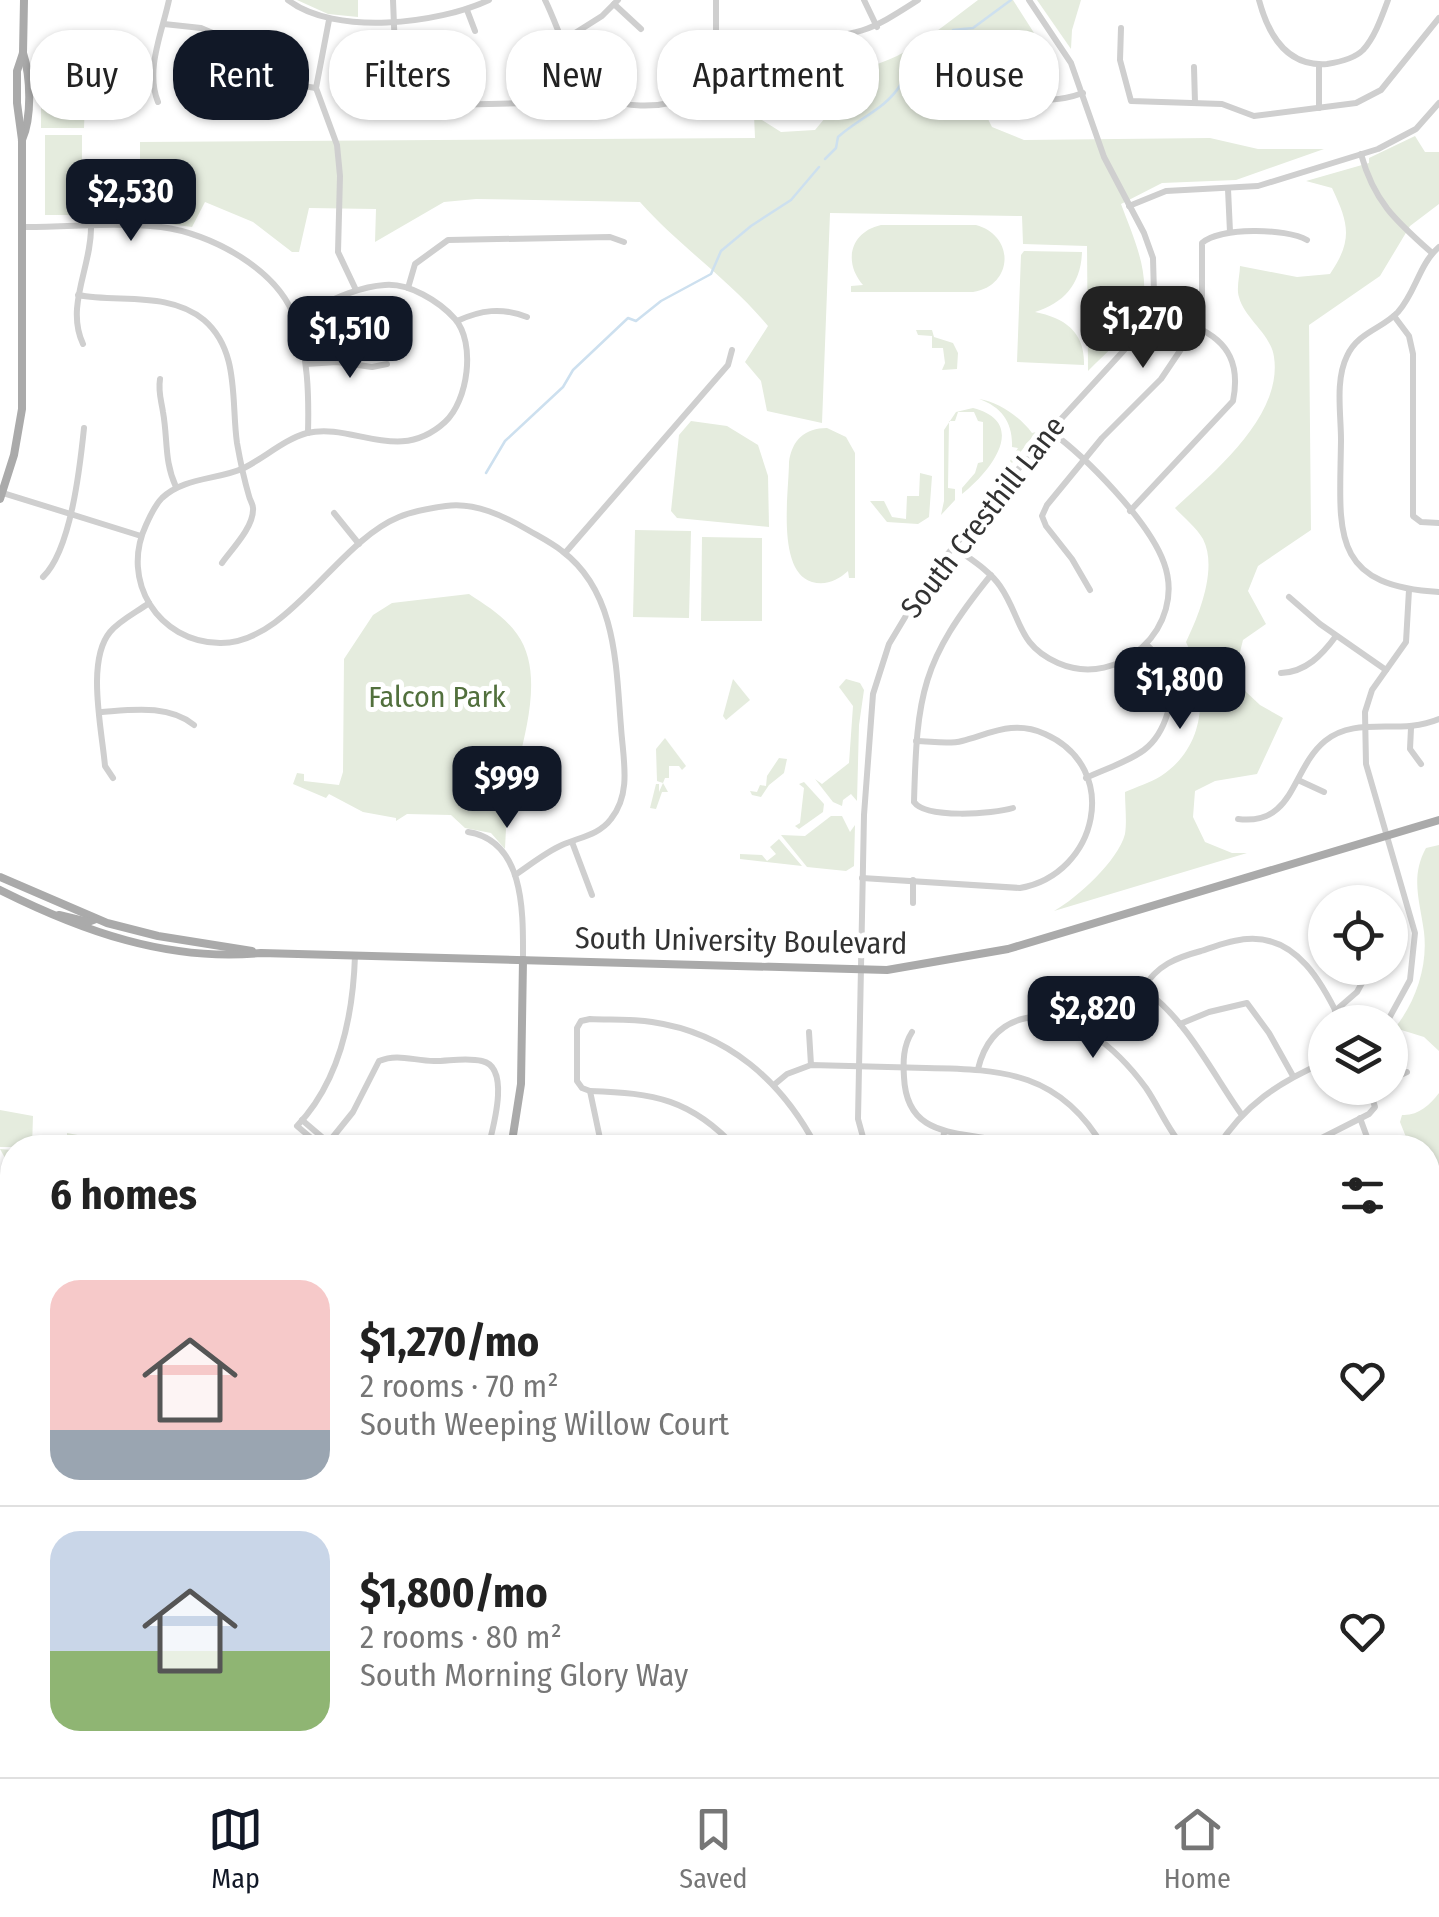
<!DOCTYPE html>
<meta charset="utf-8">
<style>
body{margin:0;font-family:"Fira Sans Condensed",sans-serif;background:#f6f6f6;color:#222;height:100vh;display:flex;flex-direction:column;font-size:38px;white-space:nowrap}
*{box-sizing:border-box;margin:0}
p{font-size:32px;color:#767676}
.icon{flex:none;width:55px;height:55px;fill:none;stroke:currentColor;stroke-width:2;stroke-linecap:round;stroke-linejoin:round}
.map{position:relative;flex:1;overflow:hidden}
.details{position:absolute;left:0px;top:1135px;width:1440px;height:642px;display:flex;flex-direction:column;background:#fff;border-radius:40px 40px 0 0;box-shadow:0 2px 8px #0004}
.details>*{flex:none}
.hud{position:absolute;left:30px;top:30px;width:1380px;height:90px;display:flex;gap:20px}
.tools{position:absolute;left:1308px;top:885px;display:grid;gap:20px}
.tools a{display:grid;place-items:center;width:100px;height:100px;border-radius:50%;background:#fff;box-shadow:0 2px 8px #0004;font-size:50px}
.price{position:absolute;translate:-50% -85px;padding:0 22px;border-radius:20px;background:#111827;color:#fff;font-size:32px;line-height:65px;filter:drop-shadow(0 2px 5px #0008)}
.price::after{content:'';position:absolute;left:50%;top:60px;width:30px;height:22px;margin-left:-15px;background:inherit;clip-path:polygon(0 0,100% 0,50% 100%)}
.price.selected{background:#222;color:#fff}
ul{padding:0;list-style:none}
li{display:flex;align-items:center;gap:30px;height:250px;padding:0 50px}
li+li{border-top:2px solid #e0e0e0}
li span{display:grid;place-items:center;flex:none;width:280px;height:200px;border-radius:30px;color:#555}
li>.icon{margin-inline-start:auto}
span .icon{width:120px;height:120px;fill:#fffc;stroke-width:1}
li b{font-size:42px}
h2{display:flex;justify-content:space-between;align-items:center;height:120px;padding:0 50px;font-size:42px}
.pill{padding:0 35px;border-radius:40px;background:#fff;box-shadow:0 2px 8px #0004;font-size:35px;line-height:90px}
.pill.selected{background:#111827;color:#fff}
.dock{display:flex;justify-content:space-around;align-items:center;height:140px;border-top:2px solid #e0e0e0;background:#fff;font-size:28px;color:#767676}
.dock a{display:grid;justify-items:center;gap:5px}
.dock .selected{color:#111827}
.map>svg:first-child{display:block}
</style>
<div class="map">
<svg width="1439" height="1777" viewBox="0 0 1439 1777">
<rect width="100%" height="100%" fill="#fff"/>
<g fill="#e5ecde">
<path d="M 297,0 L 358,0 L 358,17 L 328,14 Z"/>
<path d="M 978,0 L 1013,0 L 1050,58 L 1022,48 C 975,61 971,87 992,127 L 1024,140 L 1210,138 L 1258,149 L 1324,149 L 1236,180 L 1162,183 L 1121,204 C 1133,237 1156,283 1137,318 C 1126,337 1103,355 1088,371 L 1087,246 L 1023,244 L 1022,216 L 830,213 L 822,423 L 767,411 L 761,381 L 745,362 L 768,326 C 730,280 680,247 640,202 L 476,199 L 444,202 L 375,242 L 376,209 L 309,208 L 299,252 L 292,252 L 253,222 L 205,202 L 192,227 L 140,220 L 140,142 L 755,138 L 754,115 L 781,132 L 815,130 L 835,106 L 838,73 C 901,65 929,36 978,0 Z"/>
<path d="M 1037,0 L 1081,0 L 1072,30 L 1071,49 Z"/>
<path d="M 45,97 L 70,97 L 72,101 L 85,102 L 84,128 L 41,128 L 41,105 Z"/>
<rect x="45" y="135" width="37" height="80"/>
<path d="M 1415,136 L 1425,152 L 1439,152 L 1439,204 L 1410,226 L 1380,276 L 1309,325 L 1311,530 L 1258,566 L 1248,591 L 1266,624 L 1243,640 L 1238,660 L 1243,689 L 1260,705 L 1283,718 L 1257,774 L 1215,781 L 1195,791 L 1193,817 L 1205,842 L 1232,853 L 1247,853 L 1054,911 C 1077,898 1118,861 1125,834 C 1127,821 1125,805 1125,792 C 1136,787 1150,783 1161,776 C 1208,745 1208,688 1186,642 C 1199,615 1218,568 1203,539 C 1197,528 1183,517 1175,508 C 1213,473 1283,416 1274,357 C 1271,334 1244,318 1239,297 C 1236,288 1240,275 1240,266 L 1297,277 L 1330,274 C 1353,240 1349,224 1332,188 L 1306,181 L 1369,163 L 1369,158 Z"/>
<path d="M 976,225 C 1016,236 1013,286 973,292 L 851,292 L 851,286 L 863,285 C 843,262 850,232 881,225 Z"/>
<path d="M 1024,251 L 1082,252 C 1081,284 1064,303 1035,312 C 1065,318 1085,332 1084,365 L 1017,362 L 1021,255 Z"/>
<path d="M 916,330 L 932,330 L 934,337 L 953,343 L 958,353 L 957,369 L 942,370 L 945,363 L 943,348 L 932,348 L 932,336 L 918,335 Z"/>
<path d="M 979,399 C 999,402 1020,417 1032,433 L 1036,432 L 1012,463 L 1010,461 L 1018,448 L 1012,447 C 1013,423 1002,407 979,399 Z"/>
<path d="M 973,408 C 1031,423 988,474 962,494 L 962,488 L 975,473 L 978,463 L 983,462 L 983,422 L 978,421 L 974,412 L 958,412 L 955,421 L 949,421 L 948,488 L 955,489 L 955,500 L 941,515 L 944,501 L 944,430 L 956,412 Z"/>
<path d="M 691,421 L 727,426 L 758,445 L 768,476 L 769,527 L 677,518 L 671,511 L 679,435 Z"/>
<path d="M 827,428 L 846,437 L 855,453 L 855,578 L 849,578 L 848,571 C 838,580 826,586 812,582 C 776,571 789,492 789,462 C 792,440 805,428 827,428 Z"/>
<path d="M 920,473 L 932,476 L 929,517 L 918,524 L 887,522 L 870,501 L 884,501 L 892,517 L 906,519 L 907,496 L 919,496 Z"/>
<path d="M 635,530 L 691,531 L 689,618 L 633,617 Z"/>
<path d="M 702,537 L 762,538 L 762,621 L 701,621 Z"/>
<path d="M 469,594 C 487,606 504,616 517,634 C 549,678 518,754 509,802 C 506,817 506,833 505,849 L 491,833 L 465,828 L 451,815 L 407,814 L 396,821 L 396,818 L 363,812 L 329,794 L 326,798 L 293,784 L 297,773 L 304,774 L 304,781 L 339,785 L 343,772 L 344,659 L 373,615 L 392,603 Z"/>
<path d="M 733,679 L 750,700 L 726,720 L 723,716 Z"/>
<path d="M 846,679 L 860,683 L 864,690 L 859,725 L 857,801 L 851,794 L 843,800 L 842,806 L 833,802 L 815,779 L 822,784 L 849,763 L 853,706 L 839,687 Z"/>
<path d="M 665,738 L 686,766 L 682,770 L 679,766 L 669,766 L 669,778 L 665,778 L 663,783 L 668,792 L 662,792 L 656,809 L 650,808 L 656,784 L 659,784 L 659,792 L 663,783 L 657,781 L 656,749 Z"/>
<path d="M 779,758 L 787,759 L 784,773 L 769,785 L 761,797 L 752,795 L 750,791 L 757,792 L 760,785 L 766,786 L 767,776 Z"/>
<path d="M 804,782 L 824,804 L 823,812 L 799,829 L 795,826 L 800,823 L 804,788 L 799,784 Z"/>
<path d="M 831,816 L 842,816 L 850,832 L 855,825 L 854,866 L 846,871 L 807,867 L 781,835 L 805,836 Z"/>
<path d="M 779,839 L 802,866 L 740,859 L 740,854 L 762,855 L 767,861 L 776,854 L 770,847 Z"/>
<path d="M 1439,845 L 1439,1051 L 1424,1037 L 1395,1028 C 1416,1001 1428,966 1424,932 C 1420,901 1410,877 1426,848 Z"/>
<path d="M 1439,1093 L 1439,1420 L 1428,1425 L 1428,1148 L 1410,1147 L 1400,1122 L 1402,1115 C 1418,1116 1430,1105 1439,1093 Z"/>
<path d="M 0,1110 L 33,1116 L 32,1147 L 0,1147 Z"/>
<path d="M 67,1133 L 94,1138 L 95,1141 L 96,1138 L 112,1141 L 112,1147 L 80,1147 L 67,1141 Z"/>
<path d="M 0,1149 L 12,1150 L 12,1262 L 5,1243 L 6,1215 L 8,1214 L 6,1212 L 6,1167 L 9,1165 Z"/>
<rect x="1188" y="1765" width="162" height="12"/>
</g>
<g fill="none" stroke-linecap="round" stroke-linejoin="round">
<g stroke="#cde0ef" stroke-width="2.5">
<path d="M 825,159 L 836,148 L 838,137 C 859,118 886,109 901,84 L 916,85 L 933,71 L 953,30 L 973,28 L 1011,0"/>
<path d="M 486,473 L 505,441 L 563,387 L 573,370 L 628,318 L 636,321 L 661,301 L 711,274 L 721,251 L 751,226 L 791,200 L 819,167"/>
<path d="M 1428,1329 L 1439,1318"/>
<path d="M 1295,1777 L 1299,1765"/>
</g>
<g stroke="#cfcfcf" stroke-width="6">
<path d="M 288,0 C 335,36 438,24 489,0"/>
<path d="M 393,0 L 397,100 L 405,106 L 529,103 L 546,98 L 581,77"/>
<path d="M 545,0 C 557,24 566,57 582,78 C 611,116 668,109 705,91 L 716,57 L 716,0"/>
<path d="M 864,0 L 877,27"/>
<path d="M 1259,0 C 1268,34 1286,67 1327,64 C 1340,62 1354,59 1363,50 C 1375,37 1382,16 1388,0"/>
<path d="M 614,4 L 641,29"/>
<path d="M 467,10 L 475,31"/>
<path d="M 329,20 L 316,88 L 337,145 L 340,176 L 338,252 L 356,290"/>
<path d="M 164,24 L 201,28 L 215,34 L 255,66 L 290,84 L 316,88"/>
<path d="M 1121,28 L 1120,60 L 1131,101 L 1222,104 L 1254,116 L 1356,103 L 1381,90 L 1439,18"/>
<path d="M 564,40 L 602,16 L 618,0"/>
<path d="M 1319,65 L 1319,108"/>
<path d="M 1194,67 L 1195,103"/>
<path d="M 1021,94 C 1044,102 1060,101 1083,93"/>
<path d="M 798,97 C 789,81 787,53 798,37 C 859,36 867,33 918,0"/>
<path d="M 158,102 C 145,70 162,33 169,0"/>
<path d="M 243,102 L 242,88 L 255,66"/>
<path d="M 1361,154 C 1374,202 1396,221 1432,253"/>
<path d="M 1228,189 L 1230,232"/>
<path d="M 1129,206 L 1166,191 L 1258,186 L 1378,149 L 1416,129 L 1439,103"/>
<path d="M 22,227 C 67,227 115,222 161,227 C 210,233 278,269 295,319 C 308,355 309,395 308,433"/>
<path d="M 1439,247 C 1419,264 1416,292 1398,312 C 1382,329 1358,332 1347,356 C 1335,380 1341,414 1341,440 C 1340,530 1328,586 1439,592"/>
<path d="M 408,288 L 415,264 L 448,240 L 610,237 L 624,242"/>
<path d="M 78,295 C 119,303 169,291 204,320 C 240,351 231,401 237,443 C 240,460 244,479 249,496 C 250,501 254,505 253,510 C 253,528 231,550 222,563"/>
<path d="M 1394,316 L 1409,336 L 1413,354 L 1413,516 L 1421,522 L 1439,523"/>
<path d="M 295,317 C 323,305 353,287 385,285 C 409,283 439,301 455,319 C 476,343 468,401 445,422 C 398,465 353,422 307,433 C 285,439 264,458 244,468 C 218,480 184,477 162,498 C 155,505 150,516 146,525 C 120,581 158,642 220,643 C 288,644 337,542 399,517 C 413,511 431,508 446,506 C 475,502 504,516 528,530 C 540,537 552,543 562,551 C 617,592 616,667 621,727 C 623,759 632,793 611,819 C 599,835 580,837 562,845 C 546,852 530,865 515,875"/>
<path d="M 457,321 C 481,310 501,307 527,317"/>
<path d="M 83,344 C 65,306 92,266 91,226"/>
<path d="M 306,364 L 337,362 L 372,367 L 387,364"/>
<path d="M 160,379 C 158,392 161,399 163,412 C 168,440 164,461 176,487"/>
<path d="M 0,492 L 141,536"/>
<path d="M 1130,511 L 1233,401 C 1240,366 1230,342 1196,327"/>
<path d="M 334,513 L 359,544"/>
<path d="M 954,547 C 970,559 989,570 1000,586 C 1022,618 1017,645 1058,663 C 1120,690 1187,626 1164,563 C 1149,521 1086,457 1050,431"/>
<path d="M 565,553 L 728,365 L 732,350"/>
<path d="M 991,575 C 921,661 917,694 914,802 C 926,819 993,814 1013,808"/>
<path d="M 43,577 C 71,550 80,467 84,428"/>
<path d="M 1090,590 L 1072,559 L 1046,526 L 1042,516 L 1047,505 L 1102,438 L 1161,379 L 1196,327 L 1202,299 L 1202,243 C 1220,227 1286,228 1307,240"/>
<path d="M 1289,597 L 1320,624 L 1386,670"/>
<path d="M 1281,673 C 1306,672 1322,655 1336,636"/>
<path d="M 100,712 C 131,710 168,704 194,725"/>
<path d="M 1411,728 L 1410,749 L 1421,764"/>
<path d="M 113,778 L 105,766 C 102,730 86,661 110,632 C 120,620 137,612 149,603"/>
<path d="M 1086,778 C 1105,769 1128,762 1144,750 C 1165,734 1178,695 1167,670 C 1163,660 1154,652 1147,645"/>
<path d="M 1298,780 L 1324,792"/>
<path d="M 1238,819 C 1295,826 1291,769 1325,741 C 1357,715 1399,736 1439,719"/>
<path d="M 468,832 C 526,841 523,916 523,960"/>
<path d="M 572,842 L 592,895"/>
<path d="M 862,878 L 1020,888 C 1098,874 1122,768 1045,734 C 1014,720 992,733 962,741 C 948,745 930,741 916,741"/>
<path d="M 913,903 L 913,880"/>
<path d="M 1143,988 C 1158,965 1175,958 1201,951 C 1216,946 1231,940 1247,939 C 1297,935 1323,984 1341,1022"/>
<path d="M 1335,1011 L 1357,992 L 1370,968"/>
<path d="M 1061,1018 C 1137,914 1202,1061 1242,1115"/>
<path d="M 1387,1022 L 1410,980 L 1415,933 L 1366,764 L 1365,712 L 1372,690 L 1406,642 L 1409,590"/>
<path d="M 1180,1024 L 1209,1012 L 1247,1003 L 1269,1033 L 1293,1076"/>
<path d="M 809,1032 L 811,1065"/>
<path d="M 912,1032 C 903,1046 903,1062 904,1077 C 907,1148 975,1126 1017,1148"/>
<path d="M 978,1069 C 984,1044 997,1026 1022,1019 C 1070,1005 1119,1051 1146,1088 C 1159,1107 1168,1130 1184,1148"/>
<path d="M 1390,1080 L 1407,1072"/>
<path d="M 775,1084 L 787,1074 L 811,1065 C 849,1066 888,1067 926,1068 C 1004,1069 1061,1073 1104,1148"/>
<path d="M 590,1091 C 654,1093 691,1099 736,1148"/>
<path d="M 1360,1118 L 1371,1148"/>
<path d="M 302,1120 L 329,1143"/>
<path d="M 323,1148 L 297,1126 C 340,1081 353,1016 355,956"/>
<path d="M 324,1148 L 353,1112 L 379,1061 C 398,1053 414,1061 434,1061 C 449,1061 467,1057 482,1061 C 511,1067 493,1128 488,1148"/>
<path d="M 602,1148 L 590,1091 L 582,1088 L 577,1081 L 577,1028 L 581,1021 L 590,1019 C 610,1020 632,1019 652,1022 C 728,1033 782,1081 817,1148"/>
<path d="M 866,1148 L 858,1119 L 864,815 L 873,694 L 889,644 L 931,574 L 1050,431 L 1138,335 L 1149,316 L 1154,294 L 1153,258 L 1144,233 L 1104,157 L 1071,63 L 1029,0"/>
<path d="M 942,1148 L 944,1133"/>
<path d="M 1217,1148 C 1244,1105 1279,1082 1325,1062"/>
<path d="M 1302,1148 L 1369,1114 L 1375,1107 L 1369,1088"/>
<path d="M 0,1282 L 12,1282"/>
<path d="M 1428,1468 L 1439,1462"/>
<path d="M 1428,1549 L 1439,1543"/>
<path d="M 1428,1710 L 1439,1708"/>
<path d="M 569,1765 L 569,1777"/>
<path d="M 1072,1765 L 1073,1777"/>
<path d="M 152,1777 L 165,1765"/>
<path d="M 241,1777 L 246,1765"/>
<path d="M 369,1777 L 396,1765"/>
<path d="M 421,1777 L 421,1765"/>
<path d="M 495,1777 L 496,1765"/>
<path d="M 635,1777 L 635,1765"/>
<path d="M 933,1777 L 935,1765"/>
<path d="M 1001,1777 L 1002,1765"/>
<path d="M 1150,1777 L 1151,1765"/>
<path d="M 1391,1777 L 1391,1765"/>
</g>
<g stroke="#aaa" stroke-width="8">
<path d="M 22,140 C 32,117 31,77 23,53"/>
<path d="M 0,499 L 14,455 L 22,409 L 22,140 L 17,103 L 17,71 L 23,53 L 24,0"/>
<path d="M 0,877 L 107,923 L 158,936 L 252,951"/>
<path d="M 0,890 C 82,931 168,962 261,953 L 887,970 L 1008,949 L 1439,820"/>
<path d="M 59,915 L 88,922 L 96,919"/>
<path d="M 511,1148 L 521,1084 L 523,960"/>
<path d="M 301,1777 L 306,1765"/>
</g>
</g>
<g text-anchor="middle" stroke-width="10" stroke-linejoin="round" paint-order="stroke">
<g font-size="30" fill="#323232" stroke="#fff">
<text transform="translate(983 517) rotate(-52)" y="10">South Cresthill Lane</text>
<text transform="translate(741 941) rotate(1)" y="10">South University Boulevard</text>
</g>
<g font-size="30" fill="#52703d" stroke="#fff">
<text x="437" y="707">Falcon Park</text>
</g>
</g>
</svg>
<div class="tools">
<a><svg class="icon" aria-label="locate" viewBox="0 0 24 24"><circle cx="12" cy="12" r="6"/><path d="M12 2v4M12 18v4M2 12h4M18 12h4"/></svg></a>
<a><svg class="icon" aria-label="layers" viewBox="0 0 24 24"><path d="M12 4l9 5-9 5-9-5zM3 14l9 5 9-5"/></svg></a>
</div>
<b class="price" style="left:131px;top:244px">$2,530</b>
<b class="price selected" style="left:1143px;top:371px">$1,270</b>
<b class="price" style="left:350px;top:381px">$1,510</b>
<b class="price" style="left:1180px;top:732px">$1,800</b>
<b class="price" style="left:507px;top:831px">$999</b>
<b class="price" style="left:1093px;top:1061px">$2,820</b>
<div class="hud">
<a class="pill">Buy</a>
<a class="pill selected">Rent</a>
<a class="pill">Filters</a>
<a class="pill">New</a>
<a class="pill">Apartment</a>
<a class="pill">House</a>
</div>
<section class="details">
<h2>6 homes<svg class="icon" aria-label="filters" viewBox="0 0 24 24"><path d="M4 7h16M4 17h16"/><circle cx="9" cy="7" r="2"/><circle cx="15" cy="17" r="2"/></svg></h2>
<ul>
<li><span style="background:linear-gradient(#f6c9c9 75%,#9aa5b1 0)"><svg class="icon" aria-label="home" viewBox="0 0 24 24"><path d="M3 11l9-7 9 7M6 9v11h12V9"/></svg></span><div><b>$1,270/mo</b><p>2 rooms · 70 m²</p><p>South Weeping Willow Court</p></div><svg class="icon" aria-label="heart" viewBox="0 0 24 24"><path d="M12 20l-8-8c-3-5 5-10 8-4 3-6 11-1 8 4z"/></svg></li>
<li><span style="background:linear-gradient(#c9d6e8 60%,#8fb573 0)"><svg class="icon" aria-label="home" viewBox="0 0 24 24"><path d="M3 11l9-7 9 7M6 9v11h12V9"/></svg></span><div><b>$1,800/mo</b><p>2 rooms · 80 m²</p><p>South Morning Glory Way</p></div><svg class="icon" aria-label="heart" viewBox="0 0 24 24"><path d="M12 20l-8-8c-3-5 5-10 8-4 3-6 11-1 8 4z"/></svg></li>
</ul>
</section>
</div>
<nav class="dock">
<a class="selected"><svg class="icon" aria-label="map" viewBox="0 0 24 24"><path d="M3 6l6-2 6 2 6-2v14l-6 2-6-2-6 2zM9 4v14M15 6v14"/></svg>Map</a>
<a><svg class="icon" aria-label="saved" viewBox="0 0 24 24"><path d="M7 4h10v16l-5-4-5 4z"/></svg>Saved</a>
<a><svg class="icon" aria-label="home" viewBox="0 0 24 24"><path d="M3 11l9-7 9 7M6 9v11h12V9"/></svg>Home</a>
</nav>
